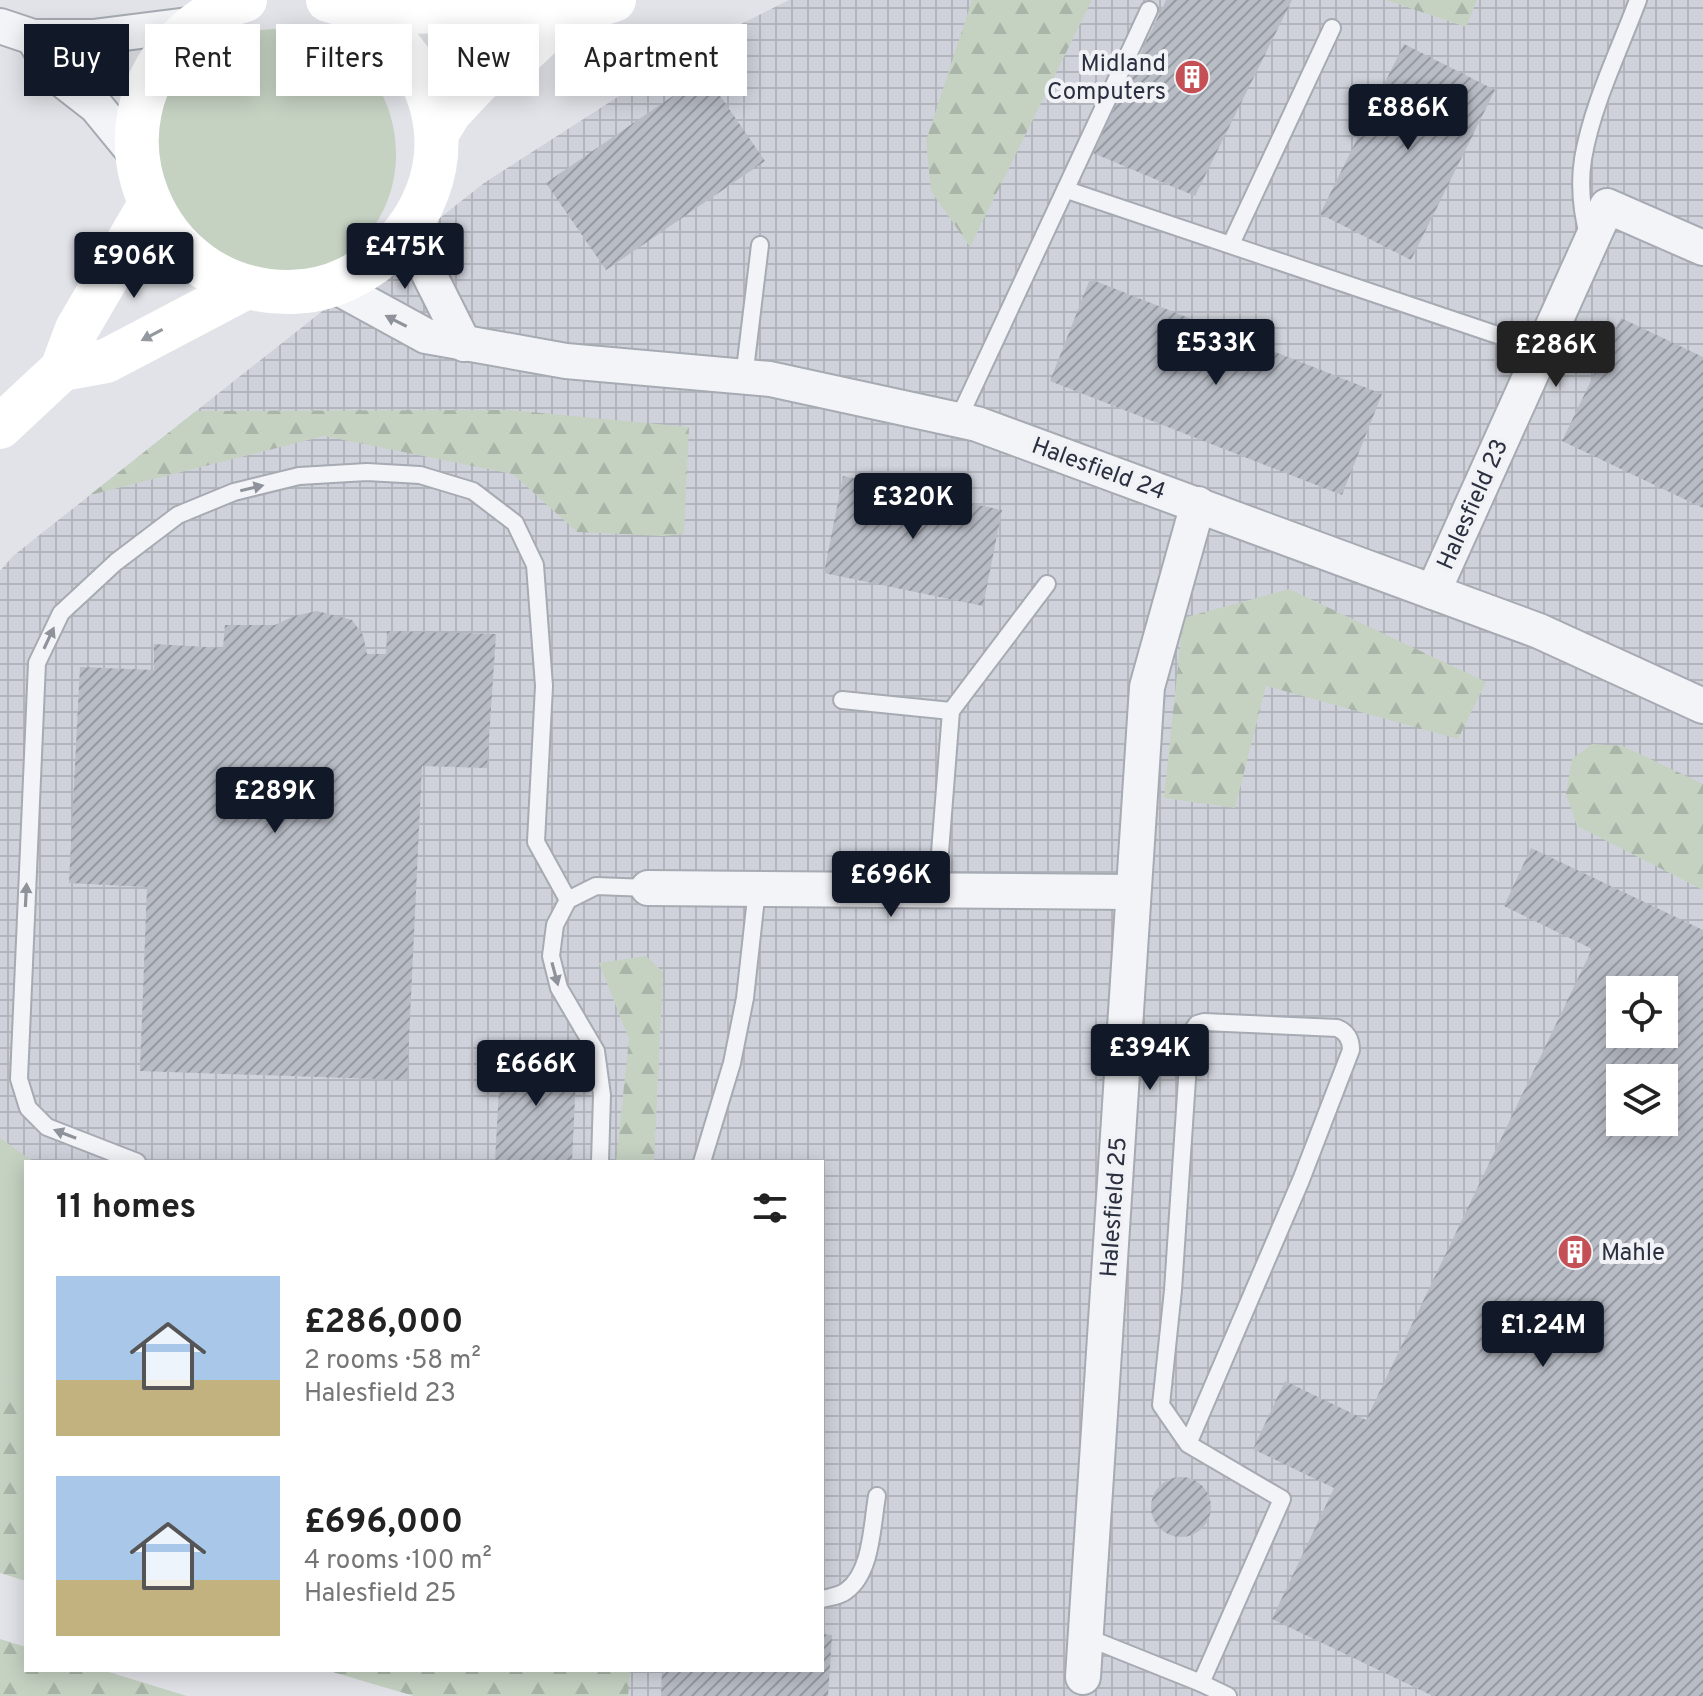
<!DOCTYPE html>
<meta charset="utf-8">
<style>
body{margin:0;font-family:Overpass,sans-serif;background:#f6f6f6;color:#222;height:100vh;display:flex;flex-direction:column;font-size:30px;white-space:nowrap}
*{box-sizing:border-box;margin:0}
p{font-size:26px;color:#767676}
.icon{flex:none;width:44px;height:44px;fill:none;stroke:currentColor;stroke-width:2;stroke-linecap:round;stroke-linejoin:round}
.map{position:relative;flex:1;overflow:hidden}
.side{position:absolute;left:24px;top:1160px;width:800px;height:512px;display:flex;flex-direction:column;background:#fff;border-radius:0px;box-shadow:0 4px 20px #0003}
.side>*{flex:none}
.guide{position:absolute;left:24px;top:24px;width:800px;height:72px;display:flex;gap:16px}
.fabs{position:absolute;left:1606px;top:976px;display:grid;gap:16px}
.fabs a{display:grid;place-items:center;width:72px;height:72px;border-radius:0px;background:#fff;box-shadow:0 4px 20px #0003;font-size:40px}
.price{position:absolute;translate:-50% -68px;padding:0 18px;border-radius:8px;background:#111827;color:#fff;font-size:26px;line-height:52px;filter:drop-shadow(0 2px 4px #0008)}
.price::after{content:'';position:absolute;left:50%;top:48px;width:24px;height:18px;margin-left:-12px;background:inherit;clip-path:polygon(0 0,100% 0,50% 100%)}
.price.selected{background:#222;color:#fff}
ul{padding:0;list-style:none}
li{display:flex;align-items:center;gap:24px;height:200px;padding:0 32px}
li span{display:grid;place-items:center;flex:none;width:224px;height:160px;border-radius:0px;color:#555}
li>.icon{margin-inline-start:auto}
span .icon{width:96px;height:96px;fill:#fffc;stroke-width:1}
li b{font-size:34px}
h2{display:flex;justify-content:space-between;align-items:center;height:96px;padding:0 32px;font-size:34px}
.pill{padding:0 28px;border-radius:0px;background:#fff;box-shadow:0 4px 20px #0003;font-size:28px;line-height:72px}
.pill.selected{background:#111827;color:#fff}
.map>svg:first-child{display:block}
</style>
<div class="map">
<svg width="1703" height="1696" viewBox="0 0 1703 1696">
<defs>
<pattern id="industrial-grid" width="8" height="8" patternUnits="userSpaceOnUse" patternTransform="scale(2)"><rect width="8" height="8" fill="#cfd2da"/><path d="M0 4h8M4 0v8" fill="none" stroke="#b2b5bc"/></pattern>
<pattern id="forest-firs" width="22" height="20" patternUnits="userSpaceOnUse" patternTransform="scale(2)"><rect width="22" height="20" fill="#c5d2c2"/><path d="M5 1l3.5 6h-7zM16 11l3.5 6h-7z" fill="#a9b5a8"/></pattern>
<pattern id="building-hatch" width="6" height="6" patternUnits="userSpaceOnUse" patternTransform="scale(2)"><rect width="6" height="6" fill="#b8bcc5"/><path d="M-1 1l2-2M0 6l6-6M5 7l2-2" fill="none" stroke="#9699a1"/></pattern>
</defs>
<rect width="100%" height="100%" fill="#e1e3e8"/>
<path fill="url(#industrial-grid)" fill-rule="evenodd" d="M 789,0 L 1703,0 L 1703,1696 L 541,1696 L 460,1670 L 822,1670 L 822,1162 L 26,1162 L 26,1532 L 0,1524 L 0,571 L 13,556 L 484,183 L 697,46 ZM 1620,990 L 1664,990 L 1664,1034 L 1620,1034 ZM 1620,1078 L 1664,1078 L 1664,1122 L 1620,1122 Z"/>
<g fill="#c5d2c2">
<path d="M 274,29 C 298,31 322,36 343,50 C 420,101 413,232 323,266 C 314,270 303,269 293,270 C 281,271 261,277 250,273 C 244,271 236,264 230,260 C 211,248 192,236 173,224 L 153,133 L 170,86 L 185,67 L 204,51 L 226,39 L 249,31 Z"/>
<path d="M 0,1138 L 34,1162 L 26,1162 L 26,1385 L 0,1377 Z"/>
</g>
<g fill="url(#forest-firs)">
<path d="M 972,0 L 1092,0 L 970,247 L 931,191 L 926,141 Z"/>
<path d="M 1386,0 L 1477,0 L 1466,27 Z"/>
<path d="M 509,410 L 689,427 L 684,534 L 663,536 L 577,532 L 513,474 L 324,436 L 90,495 L 196,411 Z"/>
<path d="M 1289,589 L 1486,682 L 1458,739 L 1266,686 L 1235,808 L 1164,798 L 1183,618 Z"/>
<path d="M 1592,744 L 1623,746 L 1703,784 L 1703,890 L 1577,826 L 1566,794 L 1572,759 Z"/>
<path d="M 646,956 L 663,972 L 654,1162 L 616,1162 L 629,1039 L 599,963 Z"/>
<path d="M 0,1377 L 26,1385 L 26,1581 L 0,1573 Z"/>
<path d="M 0,1639 L 26,1647 L 26,1670 L 102,1670 L 187,1696 L 0,1696 Z"/>
<path d="M 326,1670 L 630,1670 L 628,1696 L 414,1696 Z"/>
</g>
<g fill="url(#building-hatch)" fill-rule="evenodd">
<path d="M 1166,0 L 1292,0 L 1195,196 L 1093,153 Z"/>
<path d="M 1404,44 L 1495,90 L 1411,260 L 1320,214 Z"/>
<path d="M 705,74 L 765,161 L 606,270 L 546,183 Z"/>
<path d="M 1090,279 L 1382,394 L 1342,495 L 1050,381 Z"/>
<path d="M 1621,318 L 1703,357 L 1703,508 L 1562,441 Z"/>
<path d="M 843,476 L 1002,510 L 983,606 L 824,573 Z"/>
<path d="M 317,611 L 352,620 L 363,635 L 367,654 L 386,654 L 387,631 L 496,634 L 487,768 L 422,766 L 407,1080 L 140,1071 L 147,887 L 69,883 L 80,667 L 154,670 L 154,644 L 223,648 L 225,625 L 275,625 L 294,616 Z"/>
<path d="M 1531,848 L 1703,930 L 1703,1696 L 1433,1696 L 1272,1619 L 1334,1488 L 1253,1449 L 1285,1381 L 1366,1420 L 1592,949 L 1504,906 ZM 1620,990 L 1664,990 L 1664,1034 L 1620,1034 ZM 1620,1078 L 1664,1078 L 1664,1122 L 1620,1122 Z"/>
<path d="M 501,1052 L 577,1055 L 572,1162 L 495,1162 Z"/>
<circle cx="1181" cy="1507" r="30"/>
<path d="M 822,1634 L 832,1635 L 828,1696 L 661,1696 L 662,1670 L 822,1670 Z"/>
</g>
<g fill="none" stroke-linecap="round" stroke-linejoin="round">
<defs>
<g id="lane">
<path d="M 1067,190 L 1542,350"/>
<path d="M 1589,239 C 1582,213 1579,185 1583,159 C 1592,105 1619,51 1638,0"/>
<path d="M 1231,244 L 1332,28"/>
<path d="M 744,378 L 760,245"/>
<path d="M 958,420 L 1149,10"/>
<path d="M 842,700 L 951,711"/>
<path d="M 937,891 L 951,711 L 1047,584"/>
<path d="M 137,1162 L 47,1127 L 28,1108 L 19,1079 L 37,663 L 61,613 L 116,562 L 178,515 L 234,492 L 299,476 L 367,472 L 420,475 L 473,491 L 515,523 L 535,565 L 544,686 L 536,842 L 568,900"/>
<path d="M 600,1162 L 602,1095 L 596,1051 L 559,988 L 551,956 L 555,925 L 568,900 L 596,886 L 648,888"/>
<path d="M 702,1162 L 732,1063 L 745,998 L 757,889"/>
<path d="M 822,1599 C 830,1597 840,1596 846,1591 C 872,1573 872,1524 877,1496"/>
<path d="M 1086,1637 L 1201,1683 L 1282,1499 L 1188,1444 L 1161,1405 L 1173,1290 L 1190,1034 L 1197,1024 L 1204,1022 L 1337,1028 C 1347,1032 1351,1040 1351,1050 L 1301,1180 L 1188,1444"/>
<path d="M 1201,1683 L 1228,1696"/>
</g>
<g id="street">
<path d="M 0,26 L 33,37 L 93,37 L 196,24"/>
<path d="M 33,37 L 55,74 L 96,106 L 137,156"/>
<path d="M 416,217 L 429,274 L 464,344"/>
<path d="M 333,285 L 426,336 L 566,361 L 770,379 L 977,424 L 1539,631 L 1703,706"/>
<path d="M 1433,592 L 1607,206 L 1703,248"/>
<path d="M 648,888 L 1133,892"/>
<path d="M 1083,1677 L 1147,687 L 1198,504"/>
</g>
</defs>
<use href="#lane" stroke="#a6aab2" stroke-width="20"/>
<use href="#street" stroke="#a6aab2" stroke-width="38"/>
<use href="#lane" stroke="#f3f4f7" stroke-width="16"/>
<use href="#street" stroke="#f3f4f7" stroke-width="34"/>
<g stroke="#fff" stroke-width="44">
<path d="M 245,0 C 224,5 203,18 187,32 C 83,123 152,293 289,292 C 371,292 443,214 436,132 C 431,72 386,15 328,0"/>
<path d="M 360,13 L 453,11 L 471,6 L 521,5 L 562,16"/>
<path d="M 437,133 L 450,112 L 480,80 L 526,50 L 562,16 L 614,0"/>
<path d="M 62,369 L 106,361 L 247,287"/>
<path d="M 0,427 L 62,369 L 77,329 L 150,204"/>
</g>
</g>
<defs><path id="oneway-solid" d="M-6-.8H1V-3.2L6.5 0L1 3.2V.8H-6Z" transform="scale(2)"/></defs>
<g fill="#8e929b">
<use href="#oneway-solid" transform="translate(396 321) rotate(-153)"/>
<use href="#oneway-solid" transform="translate(252 488) rotate(-13)"/>
<use href="#oneway-solid" transform="translate(49 638) rotate(-65)"/>
<use href="#oneway-solid" transform="translate(26 895) rotate(-87)"/>
<use href="#oneway-solid" transform="translate(555 974) rotate(75)"/>
<use href="#oneway-solid" transform="translate(65 1134) rotate(-159)"/>
</g>
<use fill="#94989f" href="#oneway-solid" transform="translate(152 335) rotate(152)"/>
<defs>
<symbol id="building-disc" viewBox="-11 -11 22 22"><circle r="9.5" fill="#c44f55" stroke="#f0f2f6"/><path d="M-4-6H4V6H1V3H-1V6H-4ZM-2.5-4.3h1.7v1.8h-1.7ZM.8-4.3h1.7v1.8H.8ZM-2.5-1h1.7V.8h-1.7ZM.8-1h1.7V.8H.8Z" fill="#fff"/></symbol>
</defs>
<g fill-rule="evenodd">
<use href="#building-disc" x="1172" y="57" width="40" height="40"/>
<use href="#building-disc" x="1555" y="1232" width="40" height="40"/>
</g>
<g text-anchor="middle" stroke-width="8" stroke-linejoin="round" paint-order="stroke">
<g font-size="24" fill="#2a303f" stroke="#f0f2f6" text-anchor="end">
<text x="1166" y="71">Midland<tspan x="1166" dy="28">Computers</tspan></text>
<text x="1601" y="1260" text-anchor="start">Mahle</text>
</g>
<g font-size="24" fill="#2a303f" stroke="#f0f2f6">
<text transform="translate(1099 468) rotate(20)" y="8">Halesfield 24</text>
<text transform="translate(1472 504) rotate(-66)" y="8">Halesfield 23</text>
<text transform="translate(1113 1207) rotate(-86)" y="8">Halesfield 25</text>
</g>
</g>
</svg>
<div class="fabs">
<a><svg class="icon" aria-label="locate" viewBox="0 0 24 24"><circle cx="12" cy="12" r="6"/><path d="M12 2v4M12 18v4M2 12h4M18 12h4"/></svg></a>
<a><svg class="icon" aria-label="layers" viewBox="0 0 24 24"><path d="M12 4l9 5-9 5-9-5zM3 14l9 5 9-5"/></svg></a>
</div>
<b class="price" style="left:1408px;top:152px">£886K</b>
<b class="price" style="left:405px;top:291px">£475K</b>
<b class="price" style="left:134px;top:300px">£906K</b>
<b class="price" style="left:1216px;top:387px">£533K</b>
<b class="price selected" style="left:1556px;top:389px">£286K</b>
<b class="price" style="left:913px;top:541px">£320K</b>
<b class="price" style="left:275px;top:835px">£289K</b>
<b class="price" style="left:891px;top:919px">£696K</b>
<b class="price" style="left:1150px;top:1092px">£394K</b>
<b class="price" style="left:536px;top:1108px">£666K</b>
<b class="price" style="left:1543px;top:1369px">£1.24M</b>
<div class="guide">
<a class="pill selected">Buy</a>
<a class="pill">Rent</a>
<a class="pill">Filters</a>
<a class="pill">New</a>
<a class="pill">Apartment</a>
</div>
<section class="side">
<h2>11 homes<svg class="icon" aria-label="filters" viewBox="0 0 24 24"><path d="M4 7h16M4 17h16"/><circle cx="9" cy="7" r="2"/><circle cx="15" cy="17" r="2"/></svg></h2>
<ul>
<li><span style="background:linear-gradient(#a9c7e8 65%,#c2b280 0)"><svg class="icon" aria-label="home" viewBox="0 0 24 24"><path d="M3 11l9-7 9 7M6 9v11h12V9"/></svg></span><div><b>£286,000</b><p>2 rooms · 58 m²</p><p>Halesfield 23</p></div></li>
<li><span style="background:linear-gradient(#a9c7e8 65%,#c2b280 0)"><svg class="icon" aria-label="home" viewBox="0 0 24 24"><path d="M3 11l9-7 9 7M6 9v11h12V9"/></svg></span><div><b>£696,000</b><p>4 rooms · 100 m²</p><p>Halesfield 25</p></div></li>
</ul>
</section>
</div>
